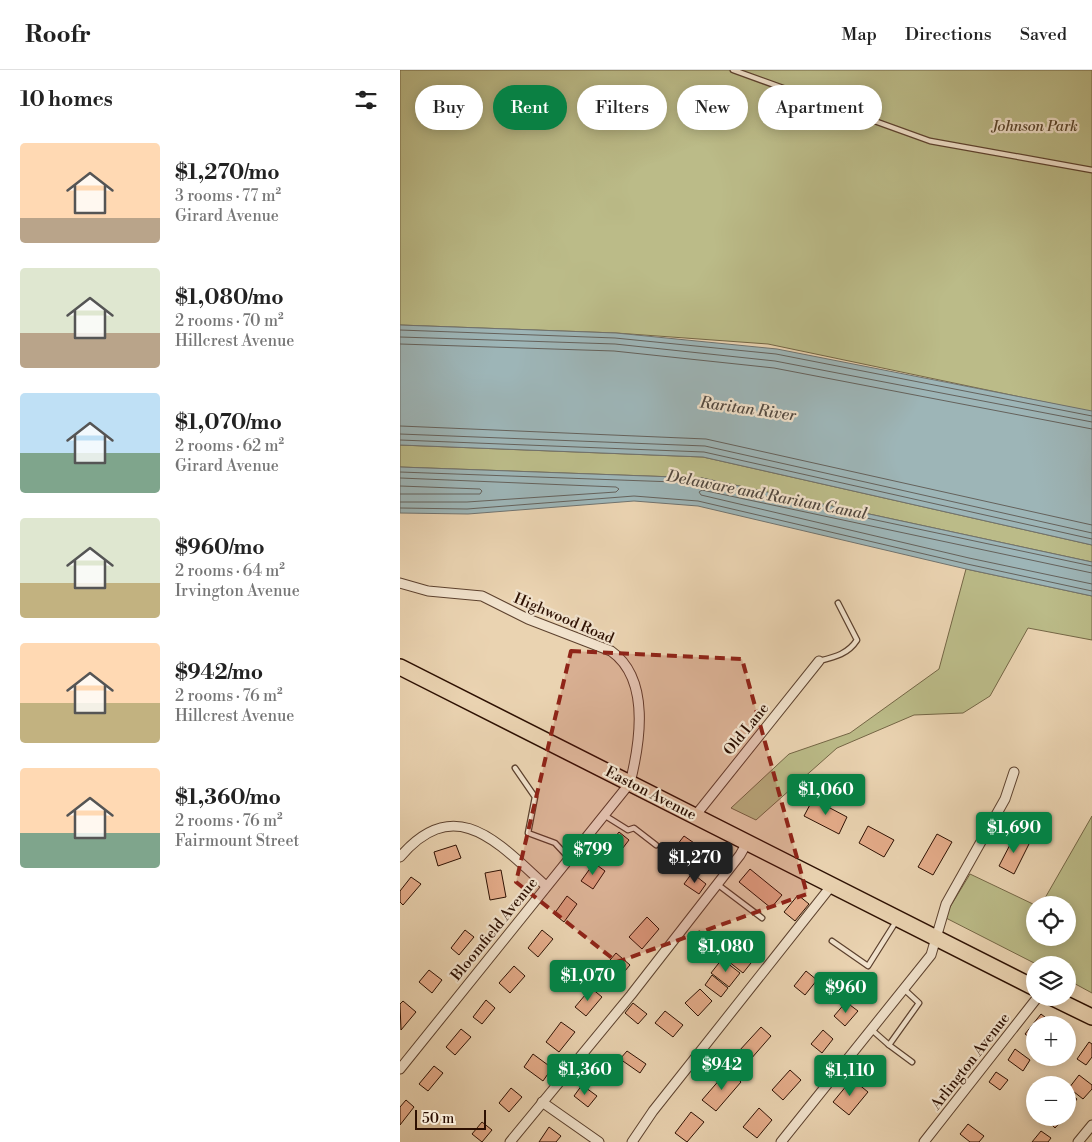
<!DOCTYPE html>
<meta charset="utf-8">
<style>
body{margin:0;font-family:"Libre Bodoni",serif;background:#f2f2f2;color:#222;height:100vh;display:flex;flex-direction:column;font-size:19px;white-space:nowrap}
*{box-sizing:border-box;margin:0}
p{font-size:16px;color:#767676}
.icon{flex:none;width:28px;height:28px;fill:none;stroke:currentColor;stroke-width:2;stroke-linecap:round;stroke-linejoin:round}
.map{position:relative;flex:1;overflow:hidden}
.panel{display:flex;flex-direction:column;background:#fff;width:400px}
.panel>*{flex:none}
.hud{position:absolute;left:15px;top:15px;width:475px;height:45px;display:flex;gap:10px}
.fabs{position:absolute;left:626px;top:826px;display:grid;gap:10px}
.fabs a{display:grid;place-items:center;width:50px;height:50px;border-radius:50%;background:#fff;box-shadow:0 2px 12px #0003;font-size:25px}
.scale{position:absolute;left:15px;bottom:12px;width:71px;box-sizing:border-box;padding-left:5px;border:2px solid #2d1002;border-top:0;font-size:14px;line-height:18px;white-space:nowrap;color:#2d1002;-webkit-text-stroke:4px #f1e2cc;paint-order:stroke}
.price{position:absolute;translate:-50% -42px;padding:0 11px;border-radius:5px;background:#0b8043;color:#fff;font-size:16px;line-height:32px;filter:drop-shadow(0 1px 2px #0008)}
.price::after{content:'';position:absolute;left:50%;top:30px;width:15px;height:11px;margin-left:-8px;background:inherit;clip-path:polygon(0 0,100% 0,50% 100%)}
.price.selected{background:#222;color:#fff}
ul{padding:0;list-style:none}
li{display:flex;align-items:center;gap:15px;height:125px;padding:0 20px}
li span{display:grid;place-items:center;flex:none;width:140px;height:100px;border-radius:5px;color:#555}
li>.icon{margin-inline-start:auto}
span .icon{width:60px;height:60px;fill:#fffc;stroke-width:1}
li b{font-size:21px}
h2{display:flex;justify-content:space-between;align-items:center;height:60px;padding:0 20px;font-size:21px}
.chip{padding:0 18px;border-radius:22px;background:#fff;box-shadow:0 2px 12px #0003;font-size:18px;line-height:45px}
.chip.selected{background:#0b8043;color:#fff}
header{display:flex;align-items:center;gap:30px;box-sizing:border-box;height:70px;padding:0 25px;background:#fff;border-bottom:1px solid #e0e0e0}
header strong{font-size:24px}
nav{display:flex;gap:28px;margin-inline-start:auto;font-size:18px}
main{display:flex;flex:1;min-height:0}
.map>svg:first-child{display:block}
</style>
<header>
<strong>Roofr</strong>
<nav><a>Map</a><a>Directions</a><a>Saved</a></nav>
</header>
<main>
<section class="panel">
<h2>10 homes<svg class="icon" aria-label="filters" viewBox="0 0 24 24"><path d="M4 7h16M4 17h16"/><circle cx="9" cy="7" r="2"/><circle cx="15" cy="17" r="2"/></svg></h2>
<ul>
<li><span style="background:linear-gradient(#ffd9b3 75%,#b9a48a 0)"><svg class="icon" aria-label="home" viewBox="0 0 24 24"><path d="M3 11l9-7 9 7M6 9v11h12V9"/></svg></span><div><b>$1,270/mo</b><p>3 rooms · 77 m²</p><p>Girard Avenue</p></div></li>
<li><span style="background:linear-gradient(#dfe7d0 65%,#b9a48a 0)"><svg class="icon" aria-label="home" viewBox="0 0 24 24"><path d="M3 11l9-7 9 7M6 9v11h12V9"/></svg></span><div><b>$1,080/mo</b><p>2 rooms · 70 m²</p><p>Hillcrest Avenue</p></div></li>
<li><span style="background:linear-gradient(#bfe0f5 60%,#7fa58c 0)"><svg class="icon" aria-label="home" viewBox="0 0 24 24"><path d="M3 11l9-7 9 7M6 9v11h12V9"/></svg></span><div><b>$1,070/mo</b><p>2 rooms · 62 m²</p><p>Girard Avenue</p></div></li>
<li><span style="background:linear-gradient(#dfe7d0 65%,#c2b280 0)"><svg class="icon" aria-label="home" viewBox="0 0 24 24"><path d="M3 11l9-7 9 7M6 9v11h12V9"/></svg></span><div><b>$960/mo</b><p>2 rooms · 64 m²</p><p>Irvington Avenue</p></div></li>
<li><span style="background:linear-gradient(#ffd9b3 60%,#c2b280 0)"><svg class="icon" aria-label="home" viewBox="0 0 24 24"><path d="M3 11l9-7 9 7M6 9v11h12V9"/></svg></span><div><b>$942/mo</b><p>2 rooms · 76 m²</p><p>Hillcrest Avenue</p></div></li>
<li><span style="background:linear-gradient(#ffd9b3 65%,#7fa58c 0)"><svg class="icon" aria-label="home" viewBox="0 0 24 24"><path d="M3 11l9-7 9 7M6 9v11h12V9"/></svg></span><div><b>$1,360/mo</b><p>2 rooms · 76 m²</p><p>Fairmount Street</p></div></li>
</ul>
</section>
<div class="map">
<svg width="692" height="1072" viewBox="0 0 692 1072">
<rect width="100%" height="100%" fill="#ead3b1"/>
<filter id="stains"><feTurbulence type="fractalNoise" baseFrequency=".004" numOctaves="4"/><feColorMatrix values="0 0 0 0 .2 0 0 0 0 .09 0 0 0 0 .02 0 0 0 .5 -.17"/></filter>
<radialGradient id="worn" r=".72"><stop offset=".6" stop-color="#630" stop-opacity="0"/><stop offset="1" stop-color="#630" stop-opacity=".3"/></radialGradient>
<g fill="#bb8" stroke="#746645">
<path d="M 0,0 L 692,0 L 692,342 L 368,274 L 216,263 L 0,255 Z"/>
<path d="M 0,375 L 303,387 L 692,475 L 692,492 L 302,408 L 0,397 Z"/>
<path d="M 566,499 L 692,526 L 692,570 L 628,558 L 590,626 L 563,643 L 514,645 L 437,678 L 356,750 L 331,738 L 389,684 L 450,663 L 539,599 Z"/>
<path d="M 692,746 L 692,923 L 668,910 L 668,895 L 638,895 L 544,847 L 570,804 L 635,835 L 635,868 L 668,868 L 668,835 L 641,835 Z"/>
</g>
<g fill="#9db5b7" stroke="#70736f">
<path d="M 0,255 L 216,263 L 377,279 L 692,341 L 692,475 L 303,387 L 0,375 Z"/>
<path d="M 0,397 L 302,408 L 692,492 L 692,526 L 566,499 L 298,436 L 234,431 L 68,444 L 0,443 Z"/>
</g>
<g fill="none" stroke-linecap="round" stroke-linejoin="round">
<g stroke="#65625c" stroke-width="1">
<path d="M 0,260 L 215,268 L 376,284 L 692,346"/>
<path d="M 0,267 L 215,274 L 375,291 L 692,352"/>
<path d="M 0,274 L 214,281 L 374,298 L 692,359"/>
<path d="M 0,356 L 306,369 L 692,455"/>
<path d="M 0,364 L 305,376 L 692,463"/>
<path d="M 0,370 L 304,382 L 692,469"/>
<path d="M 0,402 L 302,413 L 692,496"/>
<path d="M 0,408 L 216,417 L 219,419 L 216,422 L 67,432 L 0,432"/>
<path d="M 0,416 L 80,419 L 82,421 L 80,424 L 0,424"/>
<path d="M 0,438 L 67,439 L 234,426 L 298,431 L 567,494 L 692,521"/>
<path d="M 692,503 L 302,420 L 299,422 L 301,425 L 569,488 L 692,514"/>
</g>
</g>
<g fill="#e5ac8a" stroke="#2d1002">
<path d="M 413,729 L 447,747 L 439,764 L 404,746 Z"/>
<path d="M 468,756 L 494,770 L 484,787 L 459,773 Z"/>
<path d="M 219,762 L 229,770 L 216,787 L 206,779 Z"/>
<path d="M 537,764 L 552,772 L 533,805 L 518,797 Z"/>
<path d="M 615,765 L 630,772 L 614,804 L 599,796 Z"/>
<path d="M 284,766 L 297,775 L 283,794 L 270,784 Z"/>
<path d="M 56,775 L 61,788 L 38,796 L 34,782 Z"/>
<path d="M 322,782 L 328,787 L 315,803 L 309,798 Z"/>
<path d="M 194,793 L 205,801 L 193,819 L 181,811 Z"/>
<path d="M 350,799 L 382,825 L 371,838 L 339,812 Z"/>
<path d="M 101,800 L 106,827 L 90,830 L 85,803 Z"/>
<path d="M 292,803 L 306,814 L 299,824 L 284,814 Z"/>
<path d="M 11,807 L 21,814 L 3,835 L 0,832 L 0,821 Z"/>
<path d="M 398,825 L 409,834 L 395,851 L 384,842 Z"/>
<path d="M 167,826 L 177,834 L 164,852 L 154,844 Z"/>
<path d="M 247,847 L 259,859 L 242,879 L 229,867 Z"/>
<path d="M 65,860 L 74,867 L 59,885 L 51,878 Z"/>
<path d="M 142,860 L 153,869 L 138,887 L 128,878 Z"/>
<path d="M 336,881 L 351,893 L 343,903 L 328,891 Z"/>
<path d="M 216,883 L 230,895 L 213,915 L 199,903 Z"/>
<path d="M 322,889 L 340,903 L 329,917 L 311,903 Z"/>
<path d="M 114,896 L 125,906 L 110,923 L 99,913 Z"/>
<path d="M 29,900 L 42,910 L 32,923 L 19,912 Z"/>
<path d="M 406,901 L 417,910 L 405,925 L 394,916 Z"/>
<path d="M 312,905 L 328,918 L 321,927 L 305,915 Z"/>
<path d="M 191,918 L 202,927 L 186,946 L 175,937 Z"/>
<path d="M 300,919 L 312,931 L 298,946 L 285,933 Z"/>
<path d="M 86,930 L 95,938 L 82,954 L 73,947 Z"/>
<path d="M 3,931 L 16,942 L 1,960 L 0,934 Z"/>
<path d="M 446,932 L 458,941 L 445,956 L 434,946 Z"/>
<path d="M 233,933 L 247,944 L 238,954 L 225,943 Z"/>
<path d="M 265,941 L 283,955 L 273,967 L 255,953 Z"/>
<path d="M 641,944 L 650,951 L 647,955 L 635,955 L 634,971 L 625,964 Z"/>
<path d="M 161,952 L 175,962 L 159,982 L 146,972 Z"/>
<path d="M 361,957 L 371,966 L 350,990 L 339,981 Z"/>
<path d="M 61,959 L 71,967 L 55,985 L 46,977 Z"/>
<path d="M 423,960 L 433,969 L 422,983 L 411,974 Z"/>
<path d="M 689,972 L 692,974 L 692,987 L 686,995 L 677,989 Z"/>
<path d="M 615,979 L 630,990 L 623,1001 L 608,990 Z"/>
<path d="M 227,981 L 246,994 L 240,1003 L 220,989 Z"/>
<path d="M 133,984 L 152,998 L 143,1011 L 124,997 Z"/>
<path d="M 34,996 L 43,1003 L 28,1021 L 19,1014 Z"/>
<path d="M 328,1000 L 341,1012 L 316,1041 L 302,1030 Z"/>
<path d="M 390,1000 L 401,1010 L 383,1030 L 372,1020 Z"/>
<path d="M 596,1002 L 608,1010 L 600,1020 L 589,1012 Z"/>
<path d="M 679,1005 L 692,1015 L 692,1019 L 683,1029 L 669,1018 Z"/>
<path d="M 452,1009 L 468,1022 L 449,1045 L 433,1032 Z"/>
<path d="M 182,1015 L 197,1026 L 188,1037 L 174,1026 Z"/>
<path d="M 111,1018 L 122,1027 L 109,1042 L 99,1033 Z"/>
<path d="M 668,1022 L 677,1029 L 668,1041 Z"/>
<path d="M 6,1030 L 14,1037 L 0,1055 L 0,1037 Z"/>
<path d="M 359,1038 L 372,1050 L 357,1068 L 343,1057 Z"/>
<path d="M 291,1042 L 304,1052 L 287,1072 L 275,1063 Z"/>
<path d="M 645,1048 L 664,1048 L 655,1058 Z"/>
<path d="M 82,1052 L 92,1060 L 82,1072 L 72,1064 Z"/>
<path d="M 568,1054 L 584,1066 L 579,1072 L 570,1072 L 560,1064 Z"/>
<path d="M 149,1057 L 161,1066 L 156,1072 L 139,1072 Z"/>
<path d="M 641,1061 L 651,1068 L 648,1072 L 632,1072 Z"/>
</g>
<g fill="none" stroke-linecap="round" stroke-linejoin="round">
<defs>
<g id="service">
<path d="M 333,0 L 530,71 L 692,100"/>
<path d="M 419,591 C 435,587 448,584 457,570 L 438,533"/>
<path d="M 115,698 L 135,727 L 128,763 L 155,773 L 169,788"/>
<path d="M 204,745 L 228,760 L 234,758 L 256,775"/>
<path d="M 317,814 L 362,848"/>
<path d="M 432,871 L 468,896 L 497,850"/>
<path d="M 472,960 L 489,975 L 519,933 L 505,920"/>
<path d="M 489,975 L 512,992"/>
</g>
<g id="minor">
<path d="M 0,513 L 28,521 L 82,526 L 128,549 L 211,581 C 251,609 240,673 230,713 L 0,999"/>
<path d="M 295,746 L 419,591"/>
<path d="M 0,787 C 56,721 100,775 146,816"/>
<path d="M 142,1032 L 199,1072"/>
<path d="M 110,1072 L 231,925 L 340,785 L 348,771"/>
<path d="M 232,1072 L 253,1041 L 432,815"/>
<path d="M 381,1072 L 531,885 L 546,834 L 605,729 L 614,702"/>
<path d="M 524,1072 L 637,928"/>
<path d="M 678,1072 L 692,1055"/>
</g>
<g id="primary">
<path d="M 0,597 L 635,918"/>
<path d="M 653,928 L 692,947"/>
</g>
</defs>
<use href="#service" stroke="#5c412e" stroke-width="7"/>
<use href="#minor" stroke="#5c412e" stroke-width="11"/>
<use href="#primary" stroke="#2d1002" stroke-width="18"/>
<use href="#service" stroke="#f1e2cc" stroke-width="4.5"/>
<use href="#minor" stroke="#f1e2cc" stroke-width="9"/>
<use href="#primary" stroke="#ead3b1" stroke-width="15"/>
</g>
<path fill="#8f2418" fill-opacity="0.2" stroke="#8f2418" stroke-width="4" stroke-dasharray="10 6" stroke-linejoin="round" d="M 171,581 L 342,589 L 407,824 L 217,892 L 116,812 Z"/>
<g text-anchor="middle" stroke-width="4.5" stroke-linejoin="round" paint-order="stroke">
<g font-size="15" font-style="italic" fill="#58432a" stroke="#f1e2cc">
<text x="635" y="61">Johnson Park</text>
</g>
<g font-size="15" fill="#2d1002" stroke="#f1e2cc">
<text transform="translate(164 548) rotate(23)" y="5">Highwood Road</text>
<text transform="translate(346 659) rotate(-51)" y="5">Old Lane</text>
<text transform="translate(251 723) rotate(27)" y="5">Easton Avenue</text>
<text transform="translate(94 859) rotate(-51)" y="5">Bloomfield Avenue</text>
<text transform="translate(570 991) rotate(-52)" y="5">Arlington Avenue</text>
</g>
<g font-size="16" font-style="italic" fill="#544a41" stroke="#f1e2cc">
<text transform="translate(348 338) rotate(8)" y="6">Raritan River</text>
<text transform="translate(367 424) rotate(11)" y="6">Delaware and Raritan Canal</text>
</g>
</g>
<rect width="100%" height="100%" filter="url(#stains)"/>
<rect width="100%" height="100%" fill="url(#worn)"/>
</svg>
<div class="fabs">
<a><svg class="icon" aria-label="locate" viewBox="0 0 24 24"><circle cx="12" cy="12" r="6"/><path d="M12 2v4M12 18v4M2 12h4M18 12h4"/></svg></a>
<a><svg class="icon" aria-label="layers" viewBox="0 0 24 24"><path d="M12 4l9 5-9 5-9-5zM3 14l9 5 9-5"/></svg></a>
<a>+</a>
<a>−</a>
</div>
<div class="scale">50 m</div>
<b class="price" style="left:426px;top:746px">$1,060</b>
<b class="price" style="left:614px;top:784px">$1,690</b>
<b class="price" style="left:193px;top:806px">$799</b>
<b class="price selected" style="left:295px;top:814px">$1,270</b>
<b class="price" style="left:326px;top:903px">$1,080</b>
<b class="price" style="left:188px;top:932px">$1,070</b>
<b class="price" style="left:446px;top:944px">$960</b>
<b class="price" style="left:322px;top:1021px">$942</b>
<b class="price" style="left:185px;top:1026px">$1,360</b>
<b class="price" style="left:450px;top:1027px">$1,110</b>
<div class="hud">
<a class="chip">Buy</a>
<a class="chip selected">Rent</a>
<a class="chip">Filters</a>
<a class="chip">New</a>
<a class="chip">Apartment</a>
</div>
</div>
</main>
